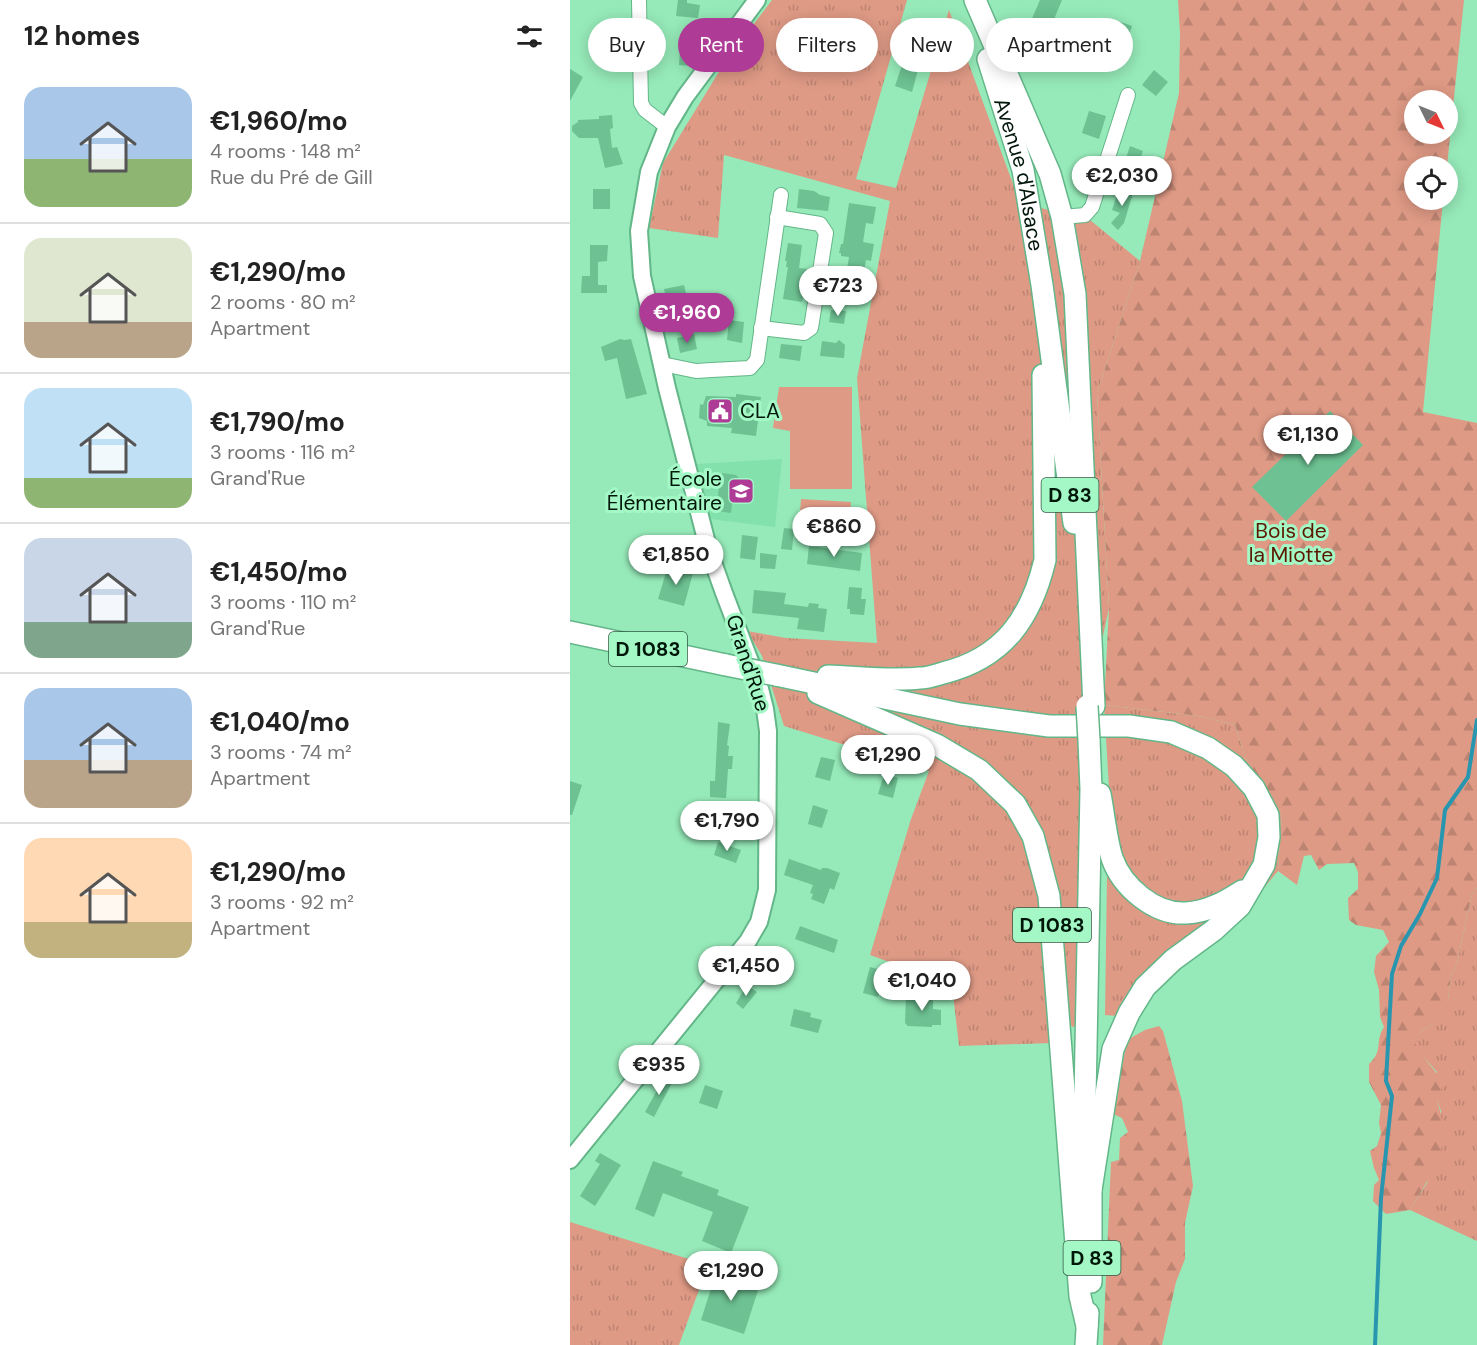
<!DOCTYPE html>
<meta charset="utf-8">
<style>
body{margin:0;font-family:"DM Sans",sans-serif;background:#f2f2f2;color:#222;height:100vh;display:flex;flex-direction:column;font-size:22px;white-space:nowrap}
*{box-sizing:border-box;margin:0}
p{font-size:20px;color:#767676}
.icon{flex:none;width:33px;height:33px;fill:none;stroke:currentColor;stroke-width:2;stroke-linecap:round;stroke-linejoin:round}
.map{position:relative;flex:1;overflow:hidden}
.details{display:flex;flex-direction:column;background:#fff;width:570px}
.details>*{flex:none}
.hud{position:absolute;left:18px;top:18px;width:570px;height:54px;display:flex;gap:12px}
.needle{width:39px;rotate:133deg}
.fabs{position:absolute;left:834px;top:90px;display:grid;gap:12px}
.fabs a{display:grid;place-items:center;width:54px;height:54px;border-radius:50%;background:#fff;box-shadow:0 3px 15px #0003;font-size:30px}
.price{position:absolute;translate:-50% -51px;padding:0 14px;border-radius:21px;background:#fff;color:#222;font-size:20px;line-height:39px;filter:drop-shadow(0 2px 3px #0008)}
.price::after{content:'';position:absolute;left:50%;top:36px;width:18px;height:14px;margin-left:-9px;background:inherit;clip-path:polygon(0 0,100% 0,50% 100%)}
.price.on{background:#ae3b95;color:#fff}
ul{padding:0;list-style:none}
li{display:flex;align-items:center;gap:18px;height:150px;padding:0 24px}
li+li{border-top:2px solid #e0e0e0}
li span{display:grid;place-items:center;flex:none;width:168px;height:120px;border-radius:18px;color:#555}
li>.icon{margin-inline-start:auto}
span .icon{width:72px;height:72px;fill:#fffc;stroke-width:1}
li b{font-size:26px}
h2{display:flex;justify-content:space-between;align-items:center;height:72px;padding:0 24px;font-size:26px}
.chip{padding:0 21px;border-radius:27px;background:#fff;box-shadow:0 3px 15px #0003;font-size:21px;line-height:54px}
.chip.on{background:#ae3b95;color:#fff}
main{display:flex;flex:1;min-height:0}
.map>svg:first-child{display:block}
</style>
<main>
<section class="details">
<h2>12 homes<svg class="icon" aria-label="filters" viewBox="0 0 24 24"><path d="M4 7h16M4 17h16"/><circle cx="9" cy="7" r="2"/><circle cx="15" cy="17" r="2"/></svg></h2>
<ul>
<li><span style="background:linear-gradient(#a9c7e8 60%,#8fb573 0)"><svg class="icon" aria-label="home" viewBox="0 0 24 24"><path d="M3 11l9-7 9 7M6 9v11h12V9"/></svg></span><div><b>€1,960/mo</b><p>4 rooms · 148 m²</p><p>Rue du Pré de Gill</p></div></li>
<li><span style="background:linear-gradient(#dfe7d0 70%,#b9a48a 0)"><svg class="icon" aria-label="home" viewBox="0 0 24 24"><path d="M3 11l9-7 9 7M6 9v11h12V9"/></svg></span><div><b>€1,290/mo</b><p>2 rooms · 80 m²</p><p>Apartment</p></div></li>
<li><span style="background:linear-gradient(#bfe0f5 75%,#8fb573 0)"><svg class="icon" aria-label="home" viewBox="0 0 24 24"><path d="M3 11l9-7 9 7M6 9v11h12V9"/></svg></span><div><b>€1,790/mo</b><p>3 rooms · 116 m²</p><p>Grand'Rue</p></div></li>
<li><span style="background:linear-gradient(#c9d6e8 70%,#7fa58c 0)"><svg class="icon" aria-label="home" viewBox="0 0 24 24"><path d="M3 11l9-7 9 7M6 9v11h12V9"/></svg></span><div><b>€1,450/mo</b><p>3 rooms · 110 m²</p><p>Grand'Rue</p></div></li>
<li><span style="background:linear-gradient(#a9c7e8 60%,#b9a48a 0)"><svg class="icon" aria-label="home" viewBox="0 0 24 24"><path d="M3 11l9-7 9 7M6 9v11h12V9"/></svg></span><div><b>€1,040/mo</b><p>3 rooms · 74 m²</p><p>Apartment</p></div></li>
<li><span style="background:linear-gradient(#ffd9b3 70%,#c2b280 0)"><svg class="icon" aria-label="home" viewBox="0 0 24 24"><path d="M3 11l9-7 9 7M6 9v11h12V9"/></svg></span><div><b>€1,290/mo</b><p>3 rooms · 92 m²</p><p>Apartment</p></div></li>
</ul>
</section>
<div class="map">
<svg width="907" height="1345" viewBox="0 0 907 1345">
<defs>
<pattern id="grass-tufts" width="24" height="20" patternUnits="userSpaceOnUse" patternTransform="scale(1.5)"><rect width="24" height="20" fill="#de9a85"/><path d="M3 7l-1-3M5 7V3M7 7l1-3M15 17l-1-3M17 17v-4M19 17l1-3" fill="none" stroke="#bd8472"/></pattern>
<pattern id="forest-firs" width="22" height="20" patternUnits="userSpaceOnUse" patternTransform="scale(1.5)"><rect width="22" height="20" fill="#de9a85"/><path d="M5 1l3.5 6h-7zM16 11l3.5 6h-7z" fill="#bd8472"/></pattern>
</defs>
<rect width="100%" height="100%" fill="#96eab9"/>
<path fill="#83e1ac" d="M 212,459 L 205,527 L 140,519 L 127,464 Z"/>
<g fill="url(#grass-tufts)">
<path d="M 202,0 L 337,0 L 286,179 L 326,188 L 379,10 L 450,203 L 520,220 L 570,261 L 527,393 L 539,608 L 512,734 L 509,1026 L 502,1027 L 494,1006 L 482,1043 L 389,1046 L 382,985 L 300,955 L 341,819 L 359,771 L 214,726 L 192,656 L 177,631 L 216,638 L 307,643 L 287,378 L 320,201 L 154,155 L 148,238 L 79,228 L 93,163 L 155,62 Z"/>
<path d="M 534,705 L 629,716 L 665,725 L 675,757 L 712,815 L 708,871 L 678,907 L 605,967 L 573,1008 L 547,1016 L 535,1015 L 537,875 L 541,821 Z"/>
<path d="M 907,888 L 907,1241 L 840,1210 L 857,1183 L 871,1111 L 867,1100 L 867,1072 L 849,1052 L 844,1043 L 851,1031 L 862,1025 L 878,999 L 881,976 L 887,963 L 902,894 Z"/>
<path d="M 0,1222 L 138,1265 L 109,1345 L 0,1345 Z"/>
</g>
<g fill="url(#forest-firs)" fill-rule="evenodd">
<path d="M 608,0 L 894,0 L 877,166 L 844,166 L 844,200 L 873,200 L 853,412 L 907,423 L 907,888 L 902,894 L 887,963 L 881,976 L 878,999 L 872,1014 L 862,1025 L 851,1031 L 845,1043 C 852,1058 865,1069 874,1083 L 867,1100 C 871,1112 874,1129 873,1142 C 870,1161 851,1193 840,1210 L 816,1214 L 803,1201 L 804,1185 L 809,1180 L 804,1168 L 800,1151 L 807,1146 L 811,1133 L 809,1123 L 811,1105 L 799,1082 L 799,1064 C 814,1050 804,1043 814,1027 L 810,1017 L 809,990 L 804,972 L 806,956 L 819,942 L 813,930 L 786,925 L 779,920 L 778,898 L 788,889 L 788,872 L 784,863 L 757,864 L 749,870 L 741,855 L 734,856 L 727,885 L 708,871 L 712,815 L 675,757 L 665,725 L 629,716 L 534,705 L 539,608 L 527,393 L 570,261 L 609,93 L 610,33 ZM 844,100 L 878,100 L 878,134 L 844,134 Z"/>
<path d="M 589,1026 L 593,1031 L 612,1101 L 623,1186 L 615,1223 L 615,1259 L 606,1282 L 592,1345 L 533,1345 L 541,1162 L 549,1160 L 550,1138 L 558,1132 L 552,1118 L 543,1114 L 557,1040 L 575,1030 Z"/>
</g>
<g fill="#de9a85">
<path d="M 209,387 L 282,387 L 282,489 L 220,489 L 220,431 L 203,428 Z"/>
<path d="M 231,499 L 281,502 L 279,528 L 229,525 Z"/>
</g>
<g fill="none" stroke-linecap="round" stroke-linejoin="round">
<path stroke="#2996b0" stroke-width="4" d="M 805,1345 L 811,1198 L 822,1096 L 816,1081 L 822,974 L 831,946 L 850,914 L 867,878 L 875,810 L 898,777 L 907,720"/>
</g>
<g fill="#6dc192">
<path d="M 108,0 L 117,0 L 117,3 L 130,5 L 128,18 L 106,16 Z"/>
<path d="M 470,0 L 492,0 L 470,53 L 451,44 Z"/>
<path d="M 543,19 L 562,26 L 551,58 L 533,52 Z"/>
<path d="M 341,33 L 358,38 L 354,51 L 337,46 Z"/>
<path d="M 500,41 L 513,45 L 507,65 L 493,61 Z"/>
<path d="M 110,49 L 121,50 L 120,66 L 109,65 Z"/>
<path d="M 332,65 L 348,70 L 342,92 L 325,86 Z"/>
<path d="M 0,69 L 13,77 L 0,101 Z"/>
<path d="M 584,70 L 598,82 L 586,96 L 572,85 Z"/>
<path d="M 519,111 L 536,116 L 529,139 L 512,133 Z"/>
<path d="M 42,115 L 43,128 L 40,129 L 42,148 L 47,147 L 53,164 L 35,168 L 28,138 L 9,138 L 2,131 L 2,126 L 8,122 L 8,120 L 29,119 L 29,116 Z"/>
<path d="M 560,146 L 573,151 L 568,166 L 555,161 Z"/>
<rect x="23" y="189" width="17" height="20"/>
<path d="M 229,189 L 244,191 L 250,195 L 260,197 L 258,211 L 227,208 Z"/>
<path d="M 549,189 L 563,193 L 554,223 L 548,230 L 541,223 L 550,213 L 542,210 Z"/>
<path d="M 279,203 L 306,207 L 303,224 L 296,223 L 293,242 L 304,244 L 301,261 L 296,260 L 290,294 L 261,290 L 262,279 L 275,281 L 279,257 L 271,256 L 271,253 L 269,253 L 271,244 L 273,244 Z"/>
<path d="M 218,243 L 232,245 L 229,268 L 238,269 L 232,302 L 213,299 L 218,267 L 216,267 L 217,261 L 215,261 Z"/>
<path d="M 20,245 L 38,245 L 37,261 L 28,262 L 28,285 L 37,285 L 37,293 L 11,293 L 12,276 L 20,276 Z"/>
<path d="M 114,285 L 121,315 L 112,317 L 103,316 L 101,311 L 99,311 L 94,289 Z"/>
<path d="M 261,310 L 276,311 L 274,324 L 259,322 Z"/>
<path d="M 159,320 L 174,322 L 172,343 L 157,340 Z"/>
<path d="M 124,334 L 127,349 L 110,353 L 107,338 Z"/>
<path d="M 50,339 L 55,340 L 61,339 L 77,394 L 56,399 L 47,358 L 35,361 L 31,347 Z"/>
<path d="M 269,340 L 275,345 L 274,358 L 250,356 L 252,341 L 266,343 Z"/>
<path d="M 211,344 L 232,346 L 230,361 L 209,358 Z"/>
<path d="M 166,394 L 191,397 L 186,436 L 161,433 L 162,428 L 137,426 L 137,421 L 129,418 L 130,404 L 133,405 L 136,396 L 166,397 Z"/>
<path d="M 760,411 L 793,445 L 716,521 L 682,487 Z"/>
<path d="M 152,473 L 166,475 L 174,484 L 177,485 L 175,504 L 162,503 L 161,513 L 147,511 L 149,484 L 150,485 Z"/>
<path d="M 214,528 L 224,529 L 222,550 L 211,549 Z"/>
<path d="M 172,535 L 188,537 L 185,560 L 170,558 Z"/>
<path d="M 239,546 L 292,553 L 290,571 L 237,564 Z"/>
<path d="M 190,553 L 207,555 L 205,569 L 190,568 Z"/>
<path d="M 98,566 L 123,573 L 114,606 L 88,599 Z"/>
<path d="M 279,587 L 292,588 L 291,599 L 296,599 L 294,615 L 280,614 L 280,609 L 277,609 Z"/>
<path d="M 184,590 L 216,593 L 214,604 L 238,607 L 239,603 L 249,604 L 248,608 L 257,609 L 254,632 L 227,629 L 229,618 L 182,613 Z"/>
<path d="M 148,722 L 160,724 L 157,745 L 159,746 L 158,756 L 163,756 L 162,769 L 158,769 L 156,798 L 140,797 L 140,781 L 145,781 Z"/>
<path d="M 251,757 L 265,760 L 260,781 L 245,777 Z"/>
<path d="M 314,774 L 328,778 L 323,798 L 308,794 Z"/>
<path d="M 0,781 L 12,785 L 2,815 L 0,815 Z"/>
<path d="M 243,805 L 258,810 L 252,828 L 238,824 Z"/>
<path d="M 150,809 L 170,814 L 167,827 L 147,822 Z"/>
<path d="M 148,842 L 171,850 L 166,863 L 144,855 Z"/>
<path d="M 219,859 L 251,870 L 252,868 L 257,868 L 270,873 L 264,890 L 260,888 L 254,904 L 241,899 L 243,894 L 240,893 L 243,885 L 214,875 Z"/>
<path d="M 230,926 L 268,940 L 264,953 L 225,939 Z"/>
<path d="M 201,948 L 221,957 L 215,970 L 209,968 L 209,970 L 194,964 Z"/>
<path d="M 300,967 L 315,971 L 308,997 L 293,993 Z"/>
<path d="M 177,985 L 187,992 L 173,1009 L 166,1003 Z"/>
<path d="M 336,995 L 363,996 L 363,1009 L 371,1010 L 371,1025 L 362,1025 L 362,1027 L 338,1026 L 335,1023 Z"/>
<path d="M 224,1009 L 241,1013 L 240,1017 L 252,1020 L 248,1033 L 220,1026 Z"/>
<path d="M 92,1075 L 103,1081 L 84,1117 L 75,1112 L 90,1085 L 87,1083 Z"/>
<path d="M 135,1085 L 153,1091 L 147,1109 L 129,1103 Z"/>
<path d="M 30,1153 L 51,1165 L 25,1206 L 10,1196 L 30,1164 L 25,1161 Z"/>
<path d="M 83,1161 L 113,1172 L 111,1176 L 149,1190 L 147,1195 L 179,1207 L 161,1253 L 132,1241 L 143,1212 L 93,1193 L 84,1217 L 65,1209 Z"/>
<path d="M 147,1270 L 190,1284 L 174,1334 L 131,1320 Z"/>
</g>
<g fill="none" stroke-linecap="round" stroke-linejoin="round">
<defs>
<g id="minor">
<path d="M 69,0 L 71,103 L 75,110 L 97,127"/>
<path d="M 492,217 L 515,215 L 522,207 L 558,95"/>
<path d="M 191,328 L 234,333 L 241,328 L 256,233 L 250,224 L 207,217"/>
<path d="M 92,364 L 126,371 L 142,370 L 180,368 L 187,360 L 211,195"/>
</g>
<path id="tertiary" d="M 0,1160 L 178,941 L 189,922 L 197,890 L 198,731 L 195,709 L 189,685 L 154,593 L 139,551 L 97,388 L 72,276 L 69,231 L 79,172 L 97,127 L 115,97 L 187,0"/>
<g id="primary">
<path d="M 405,0 L 480,174 L 492,217 L 505,294 L 524,706"/>
<path id="s1" d="M 418,59 L 453,170 L 472,285 L 504,523"/>
<path d="M 0,632 L 156,665"/>
<path d="M 206,675 L 390,714 L 479,726 L 559,726 L 601,732 L 638,748 L 664,766 L 684,788 L 698,815 L 699,837 L 694,865 L 670,906 L 644,930 L 603,960 L 575,987 L 559,1013 L 543,1049 L 521,1190"/>
<path d="M 258,676 C 288,677 320,681 350,678 C 358,678 366,675 373,673 C 434,658 461,618 475,560 L 473,375"/>
<path d="M 248,693 L 367,745 L 409,770 L 445,804 L 463,836 L 479,896 L 510,1296 L 517,1326"/>
<path d="M 519,740 L 521,789 L 514,1149 L 521,1190 L 521,1282"/>
<path d="M 530,794 C 534,815 536,838 542,858 C 552,887 585,915 616,913 C 637,912 655,902 672,891"/>
<path d="M 516,1345 L 518,1313"/>
</g>
</defs>
<use href="#minor" stroke="#63b688" stroke-width="16"/>
<use href="#tertiary" stroke="#63b688" stroke-width="20"/>
<use href="#primary" stroke="#63b688" stroke-width="24"/>
<use href="#minor" stroke="#fff" stroke-width="14"/>
<use href="#tertiary" stroke="#fff" stroke-width="16"/>
<use href="#primary" stroke="#fff" stroke-width="21"/>
<defs>
<g id="primary-bridge">
<path d="M 156,665 L 206,675"/>
<path d="M 517,706 L 519,740"/>
</g>
</defs>
<use href="#primary-bridge" stroke="#63b688" stroke-width="24" stroke-linecap="butt"/>
<use href="#primary-bridge" stroke="#fff" stroke-width="21"/>
</g>
<defs>
<symbol id="civic-square" viewBox="-11 -11 22 22"><rect x="-9" y="-9" width="18" height="18" rx="4" fill="#ae3b95" stroke="#a3f8c6"/><path d="M-.6-6.5H3V-4.5H.6V-3L4-1V1h2V6H-6V1h2V-1L-.6-3ZM-1.2 2.5V6h2.4V2.5Z" fill="#fff"/></symbol>
<symbol id="school-square" viewBox="-11 -11 22 22"><rect x="-9" y="-9" width="18" height="18" rx="4" fill="#ae3b95" stroke="#a3f8c6"/><path d="M0-5L7-2L0 1L-7-2ZM-4 1L0 2.5L4 1V4Q0 6-4 4Z" fill="#fff"/></symbol>
</defs>
<g fill-rule="evenodd">
<use href="#civic-square" x="135" y="396" width="30" height="30"/>
<use href="#school-square" x="156" y="476" width="30" height="30"/>
</g>
<g text-anchor="middle" stroke-width="6" stroke-linejoin="round" paint-order="stroke">
<g fill="#a3f8c6" stroke="#315a42" stroke-width="1.5">
<rect x="471.5" y="478" width="57" height="34" rx="4.5"/>
<rect x="39" y="632" width="78" height="34" rx="4.5"/>
<rect x="443" y="908" width="78" height="34" rx="4.5"/>
<rect x="493.5" y="1241" width="57" height="34" rx="4.5"/>
</g>
<g font-size="20" font-weight="bold" fill="#001609">
<text x="500" y="502">D 83</text>
<text x="78" y="656">D 1083</text>
<text x="482" y="932">D 1083</text>
<text x="522" y="1265">D 83</text>
</g>
<g font-size="21" fill="#001609" stroke="#a3f8c6">
<text dy="7" stroke="none"><textPath href="#s1" startOffset="120">Avenue d'Alsace</textPath></text>
<text transform="translate(178 663) rotate(72)" y="7">Grand'Rue</text>
</g>
<g font-size="21" fill="#001609" stroke="#a3f8c6" text-anchor="start">
<text x="170" y="418">CLA</text>
<text x="152" y="486" text-anchor="end">École<tspan x="152" dy="24">Élémentaire</tspan></text>
</g>
<g font-size="21" fill="#5b1700" stroke="#a3f8c6">
<text x="721" y="538">Bois de<tspan x="721" dy="24">la Miotte</tspan></text>
</g>
</g>
</svg>
<div class="fabs">
<a><svg class="needle" viewBox="-14 -14 28 28"><path d="M0-13l5 13h-10z" fill="#e53935"/><path d="M0 13l5-13h-10z" fill="#767676"/></svg></a>
<a><svg class="icon" aria-label="locate" viewBox="0 0 24 24"><circle cx="12" cy="12" r="6"/><path d="M12 2v4M12 18v4M2 12h4M18 12h4"/></svg></a>
</div>
<b class="price" style="left:552px;top:207px">€2,030</b>
<b class="price" style="left:268px;top:317px">€723</b>
<b class="price on" style="left:117px;top:344px">€1,960</b>
<b class="price" style="left:738px;top:466px">€1,130</b>
<b class="price" style="left:264px;top:558px">€860</b>
<b class="price" style="left:106px;top:586px">€1,850</b>
<b class="price" style="left:318px;top:786px">€1,290</b>
<b class="price" style="left:157px;top:852px">€1,790</b>
<b class="price" style="left:176px;top:997px">€1,450</b>
<b class="price" style="left:352px;top:1012px">€1,040</b>
<b class="price" style="left:89px;top:1096px">€935</b>
<b class="price" style="left:161px;top:1302px">€1,290</b>
<div class="hud">
<a class="chip">Buy</a>
<a class="chip on">Rent</a>
<a class="chip">Filters</a>
<a class="chip">New</a>
<a class="chip">Apartment</a>
</div>
</div>
</main>
